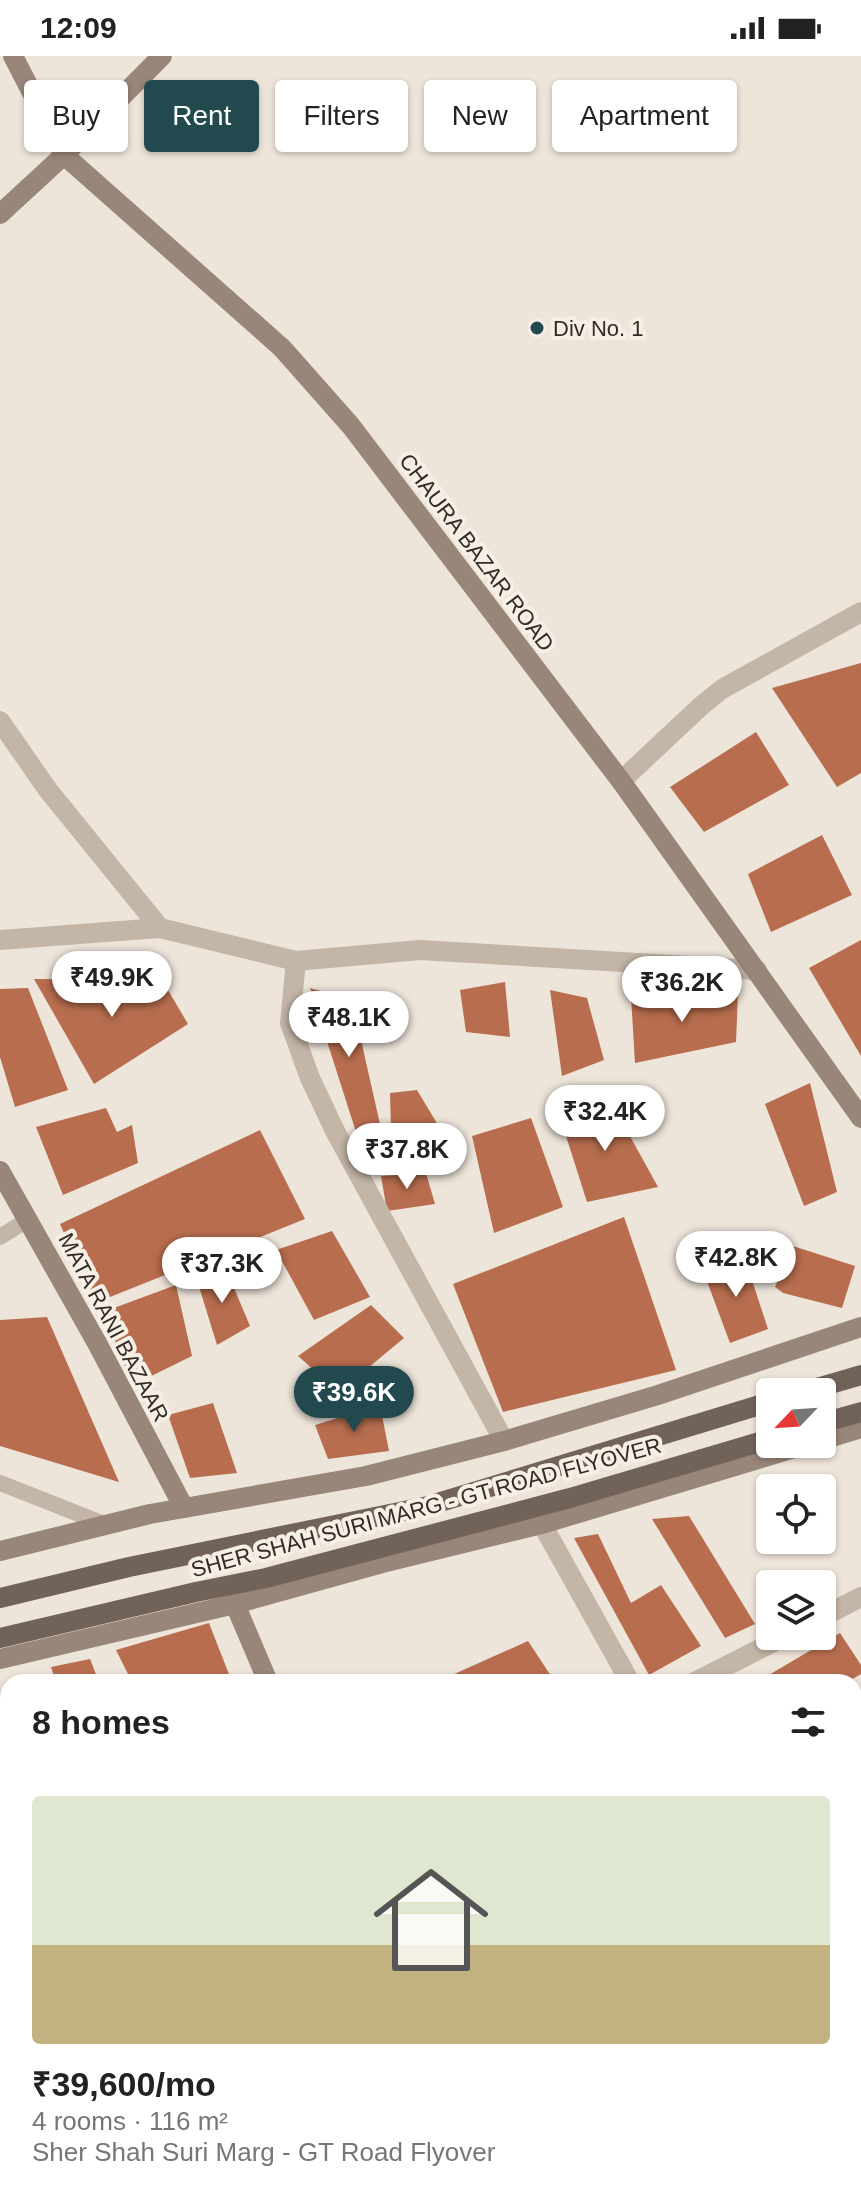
<!DOCTYPE html>
<meta charset="utf-8">
<style>
body{margin:0;font-family:Helvetica,sans-serif;background:#f2f2f2;color:#222;height:100vh;display:flex;flex-direction:column;font-size:30px;white-space:nowrap}
*{box-sizing:border-box;margin:0}
p{font-size:26px;color:#767676}
.icon{flex:none;width:44px;height:44px;fill:none;stroke:currentColor;stroke-width:2;stroke-linecap:round;stroke-linejoin:round}
.map{position:relative;flex:1;overflow:hidden}
.details{position:absolute;left:0px;top:1618px;width:862px;height:536px;display:flex;flex-direction:column;background:#fff;border-radius:24px 24px 0 0;box-shadow:0 2px 6px #0004}
.details>*{flex:none}
.banner{position:absolute;left:24px;top:24px;width:814px;height:72px;display:flex;gap:16px}
.needle{width:52px;rotate:245deg}
.tools{position:absolute;left:756px;top:1322px;display:grid;gap:16px}
.tools a{display:grid;place-items:center;width:80px;height:80px;border-radius:8px;background:#fff;box-shadow:0 2px 6px #0004;font-size:40px}
.price{position:absolute;translate:-50% -68px;padding:0 18px;border-radius:28px;background:#fff;color:#222;font-size:26px;line-height:52px;filter:drop-shadow(0 2px 4px #0008)}
.price::after{content:'';position:absolute;left:50%;top:48px;width:24px;height:18px;margin-left:-12px;background:inherit;clip-path:polygon(0 0,100% 0,50% 100%)}
.price.active{background:#21494e;color:#fff}
ul{padding:0;list-style:none}
li{display:grid;align-content:center;gap:16px;height:424px;padding:0 32px}
li span{display:grid;place-items:center;height:248px;border-radius:8px;color:#555}
li>.icon{margin-inline-start:auto}
span .icon{width:144px;height:144px;fill:#fffc;stroke-width:1}
li b{font-size:34px}
h2{display:flex;justify-content:space-between;align-items:center;height:96px;padding:0 32px;font-size:34px}
.chip{padding:0 28px;border-radius:8px;background:#fff;box-shadow:0 2px 6px #0004;font-size:28px;line-height:72px}
.chip.active{background:#21494e;color:#fff}
.status{display:flex;justify-content:space-between;align-items:center;height:56px;padding:0 40px;background:#fff;direction:ltr}
.status svg{height:22px;fill:currentColor}
.map>svg:first-child{display:block}
</style>
<div class="status"><b>12:09</b><svg viewBox="0 0 49 12"><path d="M0 12V9h3v3zM5 12V6h3v6zM10 12V3h3v9zM15 12V0h3v12zM26 1h20v11H26zM47 4h2v5h-2z"/></svg></div>
<div class="map">
<svg width="861" height="2154" viewBox="0 0 861 2154">
<rect width="100%" height="100%" fill="#eee5da"/>
<g fill="#b86d4e">
<path d="M 861,607 L 861,717 L 837,731 L 772,632 Z"/>
<path d="M 756,676 L 789,729 L 704,776 L 670,731 Z"/>
<path d="M 822,779 L 852,839 L 771,876 L 748,818 Z"/>
<path d="M 861,884 L 861,1000 L 809,912 Z"/>
<path d="M 34,923 L 162,924 L 188,968 L 94,1028 Z"/>
<path d="M 505,926 L 510,981 L 466,976 L 460,934 Z"/>
<path d="M 28,932 L 68,1034 L 15,1051 L 0,1001 L 0,933 Z"/>
<path d="M 310,932 L 352,944 L 382,1077 L 356,1076 Z"/>
<path d="M 550,934 L 587,942 L 604,1004 L 562,1020 Z"/>
<path d="M 738,937 L 736,986 L 635,1007 L 631,940 Z"/>
<path d="M 810,1027 L 837,1136 L 804,1150 L 765,1048 Z"/>
<path d="M 417,1034 L 438,1069 L 391,1073 L 390,1037 Z"/>
<path d="M 610,1044 L 658,1131 L 587,1146 L 559,1058 Z"/>
<path d="M 106,1052 L 117,1076 L 132,1069 L 138,1107 L 63,1139 L 36,1071 Z"/>
<path d="M 531,1062 L 563,1151 L 494,1177 L 472,1080 Z"/>
<path d="M 260,1074 L 305,1163 L 95,1247 L 60,1168 Z"/>
<path d="M 426,1117 L 435,1148 L 387,1155 L 381,1120 Z"/>
<path d="M 624,1161 L 676,1314 L 503,1356 L 453,1228 Z"/>
<path d="M 332,1175 L 370,1241 L 314,1264 L 276,1194 Z"/>
<path d="M 793,1190 L 855,1210 L 842,1252 L 783,1237 L 775,1231 Z"/>
<path d="M 745,1203 L 768,1273 L 730,1287 L 702,1212 Z"/>
<path d="M 224,1208 L 250,1270 L 217,1289 L 197,1224 Z"/>
<path d="M 176,1229 L 192,1300 L 133,1329 L 103,1256 Z"/>
<path d="M 371,1249 L 404,1282 L 339,1336 L 298,1300 Z"/>
<path d="M 47,1261 L 119,1426 L 0,1390 L 0,1264 Z"/>
<path d="M 213,1347 L 237,1417 L 190,1422 L 168,1359 Z"/>
<path d="M 380,1349 L 389,1395 L 328,1403 L 315,1369 Z"/>
<path d="M 689,1460 L 755,1568 L 725,1582 L 652,1463 Z"/>
<path d="M 598,1478 L 631,1547 L 661,1529 L 701,1590 L 649,1619 L 574,1482 Z"/>
<path d="M 209,1567 L 232,1626 L 132,1626 L 116,1594 Z"/>
<path d="M 840,1577 L 861,1609 L 861,1618 L 847,1626 L 757,1626 Z"/>
<path d="M 528,1585 L 555,1626 L 456,1626 L 452,1619 Z"/>
<path d="M 90,1603 L 99,1626 L 56,1626 L 51,1611 Z"/>
<path d="M 8,1648 L 8,1716 L 0,1699 L 0,1651 Z"/>
<path d="M 0,1712 L 8,1728 L 8,1775 L 0,1778 Z"/>
<path d="M 8,1816 L 8,1887 L 0,1872 L 0,1820 Z"/>
<path d="M 854,1826 L 861,1835 L 861,1859 L 854,1865 Z"/>
<path d="M 861,1905 L 861,1941 L 854,1928 L 854,1909 Z"/>
<path d="M 854,1986 L 861,1999 L 861,2050 L 854,2038 Z"/>
<path d="M 8,2113 L 8,2146 L 116,2146 L 120,2154 L 0,2154 L 0,2118 Z"/>
<path d="M 373,2146 L 419,2146 L 403,2154 L 377,2154 Z"/>
<path d="M 485,2146 L 496,2146 L 501,2154 L 469,2154 Z"/>
<path d="M 587,2146 L 690,2146 L 693,2154 L 592,2154 Z"/>
<path d="M 769,2146 L 845,2146 L 850,2154 L 773,2154 Z"/>
</g>
<g fill="none" stroke-linecap="round" stroke-linejoin="round">
<g stroke="#c4b6a7" stroke-width="16">
<path d="M 0,1181 L 29,1163"/>
<path d="M 0,1427 L 104,1468"/>
</g>
<g stroke="#c4b6a7" stroke-width="20">
<path d="M 0,665 L 48,734 L 160,872"/>
<path d="M 621,725 L 701,650 L 722,633 L 861,556"/>
<path d="M 0,884 L 160,872 L 296,905 L 420,894 L 757,914"/>
<path d="M 296,905 L 290,967 L 310,1022 L 335,1075 L 504,1385"/>
<path d="M 542,1468 L 630,1626"/>
<path d="M 822,1561 L 861,1541"/>
<path d="M 695,1626 L 785,1580"/>
<path d="M 854,1738 L 861,1734"/>
<path d="M 0,1938 L 8,1934"/>
<path d="M 854,1960 L 861,1956"/>
<path d="M 854,2061 L 861,2074"/>
</g>
<g stroke="#988679" stroke-width="20">
<path d="M 13,0 L 64,99 L 282,292 L 351,370 L 621,725 L 861,1062"/>
<path d="M 0,158 L 64,99 L 162,0"/>
<path d="M 0,1115 L 97,1287 L 184,1452"/>
<path d="M 822,1384 L 861,1372"/>
<path d="M 0,1495 L 150,1458 L 366,1420 L 504,1385 L 658,1339 L 861,1271"/>
<path d="M 235,1548 L 268,1626"/>
<path d="M 0,1603 L 235,1548 L 382,1507 L 542,1468 L 808,1388"/>
<path d="M 539,2146 L 543,2154"/>
</g>
<g stroke="#726359" stroke-width="20">
<path d="M 803,1336 L 861,1319"/>
<path d="M 822,1367 L 861,1356"/>
<path d="M 0,1542 L 129,1511 L 424,1451 L 770,1346"/>
<path d="M 0,1582 L 196,1536 L 266,1522 L 570,1442 L 770,1383"/>
</g>
</g>
<circle fill="#21494e" stroke="#f6efe5" stroke-width="3" cx="537" cy="272" r="8"/>
<g text-anchor="middle" stroke-width="8" stroke-linejoin="round" paint-order="stroke">
<g font-size="22" fill="#322b27" stroke="#f6efe5" text-anchor="start">
<text x="553" y="280">Div No. 1</text>
</g>
<g font-size="22" fill="#322b27" stroke="#f6efe5">
<text transform="translate(477 496) rotate(53)" y="8">CHAURA BAZAR ROAD</text>
<text transform="translate(114 1271) rotate(62)" y="8">MATA RANI BAZAAR</text>
<text transform="translate(426 1451) rotate(-15)" y="8">SHER SHAH SURI MARG - GT ROAD FLYOVER</text>
</g>
</g>
</svg>
<div class="tools">
<a><svg class="needle" viewBox="-14 -14 28 28"><path d="M0-13l5 13h-10z" fill="#e53935"/><path d="M0 13l5-13h-10z" fill="#767676"/></svg></a>
<a><svg class="icon" aria-label="locate" viewBox="0 0 24 24"><circle cx="12" cy="12" r="6"/><path d="M12 2v4M12 18v4M2 12h4M18 12h4"/></svg></a>
<a><svg class="icon" aria-label="layers" viewBox="0 0 24 24"><path d="M12 4l9 5-9 5-9-5zM3 14l9 5 9-5"/></svg></a>
</div>
<b class="price" style="left:112px;top:963px">₹49.9K</b>
<b class="price" style="left:682px;top:968px">₹36.2K</b>
<b class="price" style="left:349px;top:1003px">₹48.1K</b>
<b class="price" style="left:605px;top:1097px">₹32.4K</b>
<b class="price" style="left:407px;top:1135px">₹37.8K</b>
<b class="price" style="left:736px;top:1243px">₹42.8K</b>
<b class="price" style="left:222px;top:1249px">₹37.3K</b>
<b class="price active" style="left:354px;top:1378px">₹39.6K</b>
<div class="banner">
<a class="chip">Buy</a>
<a class="chip active">Rent</a>
<a class="chip">Filters</a>
<a class="chip">New</a>
<a class="chip">Apartment</a>
</div>
<section class="details">
<h2>8 homes<svg class="icon" aria-label="filters" viewBox="0 0 24 24"><path d="M4 7h16M4 17h16"/><circle cx="9" cy="7" r="2"/><circle cx="15" cy="17" r="2"/></svg></h2>
<ul>
<li><span style="background:linear-gradient(#dfe7d0 60%,#c2b280 0)"><svg class="icon" aria-label="home" viewBox="0 0 24 24"><path d="M3 11l9-7 9 7M6 9v11h12V9"/></svg></span><div><b>₹39,600/mo</b><p>4 rooms · 116 m²</p><p>Sher Shah Suri Marg - GT Road Flyover</p></div></li>
</ul>
</section>
</div>
